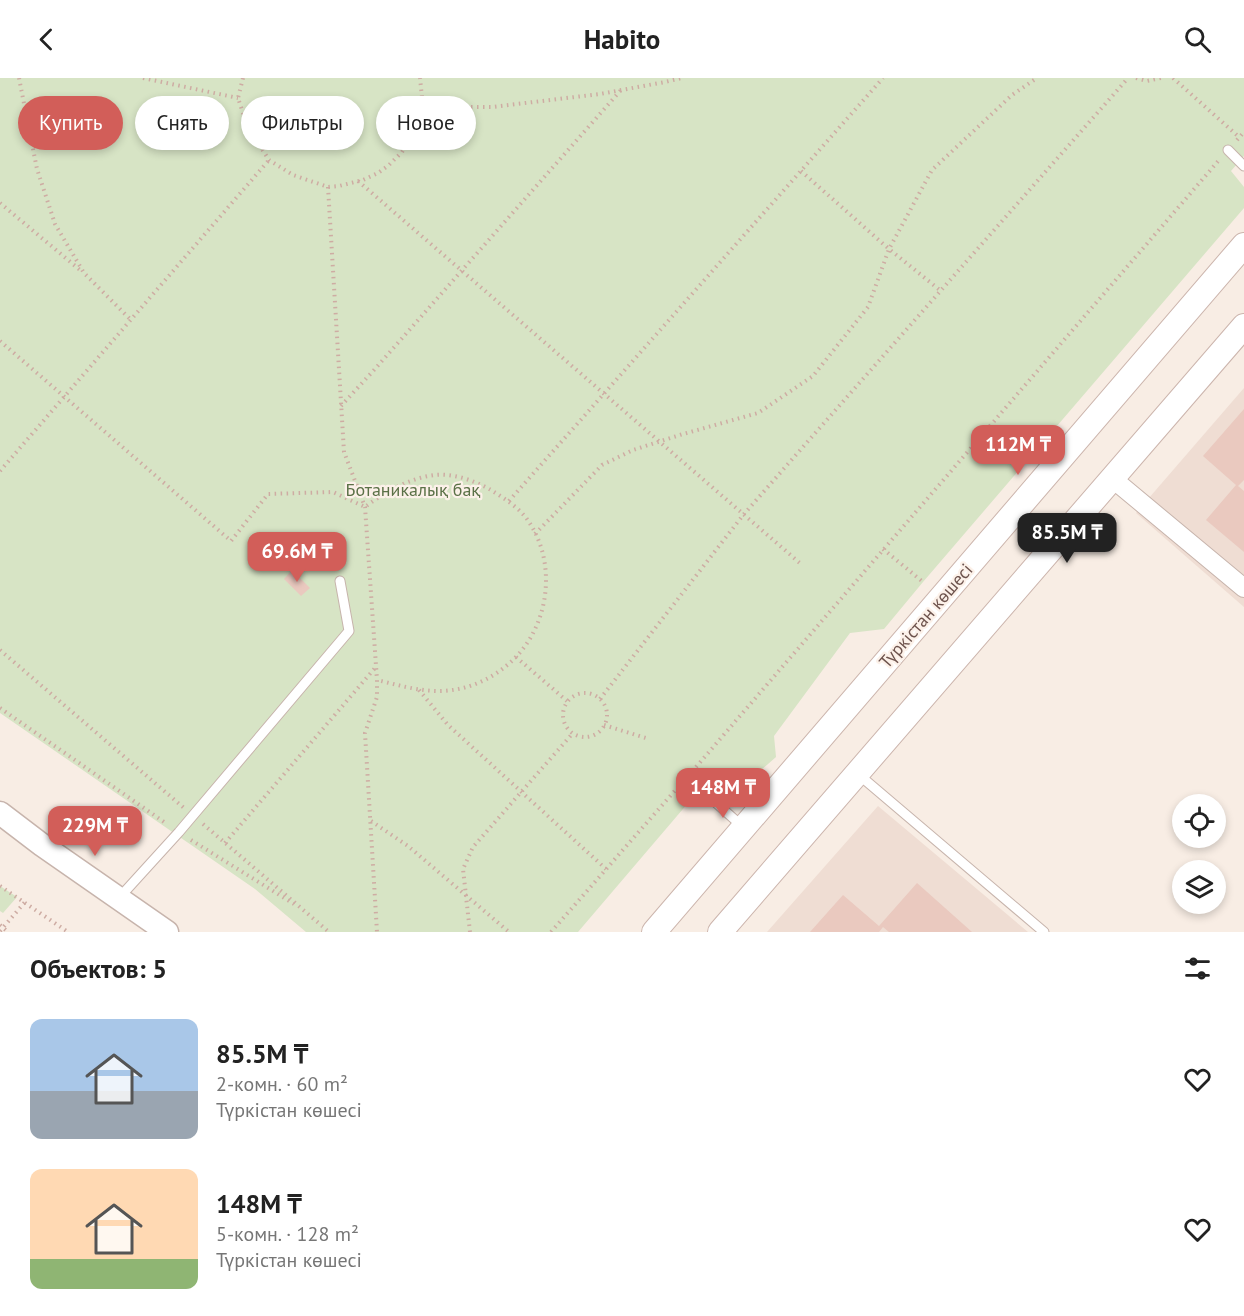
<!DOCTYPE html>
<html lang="ru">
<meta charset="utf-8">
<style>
body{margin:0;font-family:"PT Sans",sans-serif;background:#f2f2f2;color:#222;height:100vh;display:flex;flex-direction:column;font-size:22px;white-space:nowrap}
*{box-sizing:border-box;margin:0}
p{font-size:20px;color:#767676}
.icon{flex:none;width:33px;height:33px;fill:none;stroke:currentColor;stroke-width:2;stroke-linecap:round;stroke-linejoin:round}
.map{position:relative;height:854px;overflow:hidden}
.drawer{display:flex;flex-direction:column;background:#fff;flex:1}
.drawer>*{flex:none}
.guide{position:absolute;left:18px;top:18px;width:600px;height:54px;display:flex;gap:12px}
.controls{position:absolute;left:1172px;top:716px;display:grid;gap:12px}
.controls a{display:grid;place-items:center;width:54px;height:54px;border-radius:50%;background:#fff;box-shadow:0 3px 9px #0003;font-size:30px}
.price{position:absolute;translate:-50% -51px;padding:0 14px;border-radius:12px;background:#d25e59;color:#fff;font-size:20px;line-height:39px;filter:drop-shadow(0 2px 3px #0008)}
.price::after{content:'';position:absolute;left:50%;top:36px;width:18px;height:14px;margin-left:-9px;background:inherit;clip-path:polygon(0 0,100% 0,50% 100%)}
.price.active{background:#222;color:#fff}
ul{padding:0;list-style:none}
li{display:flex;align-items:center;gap:18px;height:150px;padding:0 30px}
li span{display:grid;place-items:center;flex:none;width:168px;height:120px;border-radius:12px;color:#555}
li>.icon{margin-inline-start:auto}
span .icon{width:72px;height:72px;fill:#fffc;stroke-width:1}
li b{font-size:26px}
h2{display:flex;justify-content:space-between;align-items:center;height:72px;padding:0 30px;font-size:26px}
.chip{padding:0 21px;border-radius:27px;background:#fff;box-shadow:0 3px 9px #0003;font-size:21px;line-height:54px}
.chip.active{background:#d25e59;color:#fff}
header{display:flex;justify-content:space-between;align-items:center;height:78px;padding:0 30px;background:#fff;font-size:27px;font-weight:700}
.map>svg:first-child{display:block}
</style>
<header><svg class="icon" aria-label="back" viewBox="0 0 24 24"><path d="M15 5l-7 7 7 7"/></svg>Habito<svg class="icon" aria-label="search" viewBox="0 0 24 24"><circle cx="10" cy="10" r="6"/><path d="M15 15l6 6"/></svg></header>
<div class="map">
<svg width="1244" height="854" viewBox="0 0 1244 854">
<rect width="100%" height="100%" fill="#f8ede4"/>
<g fill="#efddd3">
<path d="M 1244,310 L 1244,529 L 1136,435 Z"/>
<path d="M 878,728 L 1028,854 L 767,854 Z"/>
</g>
<g fill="#d7e4c5">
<path d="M 0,0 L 1244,0 L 1244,78 L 1231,93 L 1244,109 L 1244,130 L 923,504 L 884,551 L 850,555 L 774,658 L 776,679 L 735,715 L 725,718 L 706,704 L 578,854 L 306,854 L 255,811 L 0,635 Z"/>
<path d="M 0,808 L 17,819 L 3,835 L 0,833 Z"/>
</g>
<g fill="#eac9bf">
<path d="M 1244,331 L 1244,402 L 1238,408 L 1244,413 L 1244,474 L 1206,442 L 1236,407 L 1203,378 Z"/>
<path d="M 292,492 L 310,510 L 301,518 L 284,501 Z"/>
<path d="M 917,805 L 972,854 L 889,854 L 883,849 L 879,854 L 810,854 L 843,817 L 879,848 Z"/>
</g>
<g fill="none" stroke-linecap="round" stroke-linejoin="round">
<defs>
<g id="service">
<path d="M 1228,72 L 1244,88"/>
<path d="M 858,696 L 1044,854"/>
<path d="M 687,699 L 743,749"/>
<path d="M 119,820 L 179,754 L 349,553 L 340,503"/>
</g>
<path id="minor" d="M 1113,401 L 1244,510"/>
<path id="tertiary" d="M 0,735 L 42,767 L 167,854"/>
<g id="secondary">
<path d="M 654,854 L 1244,167"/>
<path d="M 720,854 L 1244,248"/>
</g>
</defs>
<use href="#service" stroke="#c7b4ac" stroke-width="11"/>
<use href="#minor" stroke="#c7b4ac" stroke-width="20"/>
<use href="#tertiary" stroke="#c7b4ac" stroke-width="25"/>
<use href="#secondary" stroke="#ccb5ad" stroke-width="26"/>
<g stroke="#ceaca3" stroke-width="4" stroke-dasharray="1.5 4.5" stroke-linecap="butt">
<path d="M 19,0 L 37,91 L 55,146 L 84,195 L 131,242"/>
<path d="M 143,0 L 238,20"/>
<path d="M 243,0 L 238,20 L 245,41 L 254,59 L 269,82 L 293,97 L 328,109 L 339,108 L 363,102 L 378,95 L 389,87 L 402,74 L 414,54 L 423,29 L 420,0"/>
<path d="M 1136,0 L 1147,3 L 1161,0"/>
<path d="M 1173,0 L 1239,59"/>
<path d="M 423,29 L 492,29 L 600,16 L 665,4 L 682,0"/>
<path d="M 1237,62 L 1244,54"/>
<path d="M 801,93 L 889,171 L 941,213"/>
<path d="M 358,103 L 801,486"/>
<path d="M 328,109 L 344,374 L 365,429 L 377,602 L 377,619 L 365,655 L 377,854"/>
<path d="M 0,125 L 80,192"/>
<path d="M 0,263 L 231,463 L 268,416 L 333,414 L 365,429 C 385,414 409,400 435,397 C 454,395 475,403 491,412 C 505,421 520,430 529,444 C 559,489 548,555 506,588 C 488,603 464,613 439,613 C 418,613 398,607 377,602"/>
<path d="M 341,328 L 374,292 L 621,12"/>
<path d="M 0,393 L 269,82"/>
<path d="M 509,423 L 883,0"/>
<path d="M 535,456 L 602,387 L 633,372 L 683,356 L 758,335 L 813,298 L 868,229 L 889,171 L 932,92 L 1012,17 L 1037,0"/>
<path d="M 883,471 L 923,504"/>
<path d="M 0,572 L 184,730"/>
<path d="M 516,579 L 567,623"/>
<path d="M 419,612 L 448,647 L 606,791"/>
<circle cx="585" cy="637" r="22"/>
<path d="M 600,621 L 744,436 L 1128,0"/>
<path d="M 0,630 L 167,746"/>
<path d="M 604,647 L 649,661"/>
<path d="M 696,689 L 1220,81"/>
<path d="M 371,743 L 408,768 L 509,854"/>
<path d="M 203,746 L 329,854"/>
<path d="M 191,762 L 294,826"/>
<path d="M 225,765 L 375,590"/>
<path d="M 0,808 L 68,854"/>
<path d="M 0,847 L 8,854"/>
<path d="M 0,853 L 25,824"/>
<path d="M 470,854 L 463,791 L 473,769 L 573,655"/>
<path d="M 551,854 L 679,708"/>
</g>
<use href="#service" stroke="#fff" stroke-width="9"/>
<use href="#minor" stroke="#fff" stroke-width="18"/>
<use href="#tertiary" stroke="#fff" stroke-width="22"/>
<use href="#secondary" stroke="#fff" stroke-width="24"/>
</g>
<g text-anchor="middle" stroke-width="4.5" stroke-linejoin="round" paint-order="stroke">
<g font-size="18" fill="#5b7147" stroke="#fcf1e9">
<text x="413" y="418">Ботаникалық бақ</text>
</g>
<g font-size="18" fill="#6d534d" stroke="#fcf1e9">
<text transform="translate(926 538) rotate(-49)" y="6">Түркістан көшесі</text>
</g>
</g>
</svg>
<div class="controls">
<a><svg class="icon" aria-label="locate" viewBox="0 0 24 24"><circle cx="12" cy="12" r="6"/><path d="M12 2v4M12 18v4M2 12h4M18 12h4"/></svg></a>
<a><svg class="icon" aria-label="layers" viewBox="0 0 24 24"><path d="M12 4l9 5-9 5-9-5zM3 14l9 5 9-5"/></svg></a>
</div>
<b class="price" style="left:1018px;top:398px">112M ₸</b>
<b class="price active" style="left:1067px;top:486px">85.5M ₸</b>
<b class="price" style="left:297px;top:505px">69.6M ₸</b>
<b class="price" style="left:723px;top:741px">148M ₸</b>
<b class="price" style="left:95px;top:779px">229M ₸</b>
<div class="guide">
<a class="chip active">Купить</a>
<a class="chip">Снять</a>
<a class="chip">Фильтры</a>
<a class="chip">Новое</a>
</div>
</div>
<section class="drawer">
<h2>Объектов: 5<svg class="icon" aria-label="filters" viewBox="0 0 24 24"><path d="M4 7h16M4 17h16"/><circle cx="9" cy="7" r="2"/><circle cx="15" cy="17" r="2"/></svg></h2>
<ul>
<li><span style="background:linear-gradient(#a9c7e8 60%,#9aa5b1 0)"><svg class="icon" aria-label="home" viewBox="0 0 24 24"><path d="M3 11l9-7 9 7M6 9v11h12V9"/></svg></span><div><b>85.5M ₸</b><p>2-комн. · 60 m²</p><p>Түркістан көшесі</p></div><svg class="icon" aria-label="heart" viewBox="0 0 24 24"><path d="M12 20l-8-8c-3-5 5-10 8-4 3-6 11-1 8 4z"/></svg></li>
<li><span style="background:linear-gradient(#ffd9b3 75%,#8fb573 0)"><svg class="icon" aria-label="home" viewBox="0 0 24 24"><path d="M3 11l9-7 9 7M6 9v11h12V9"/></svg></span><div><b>148M ₸</b><p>5-комн. · 128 m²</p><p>Түркістан көшесі</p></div><svg class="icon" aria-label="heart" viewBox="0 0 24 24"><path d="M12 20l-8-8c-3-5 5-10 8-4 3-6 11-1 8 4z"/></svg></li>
</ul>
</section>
